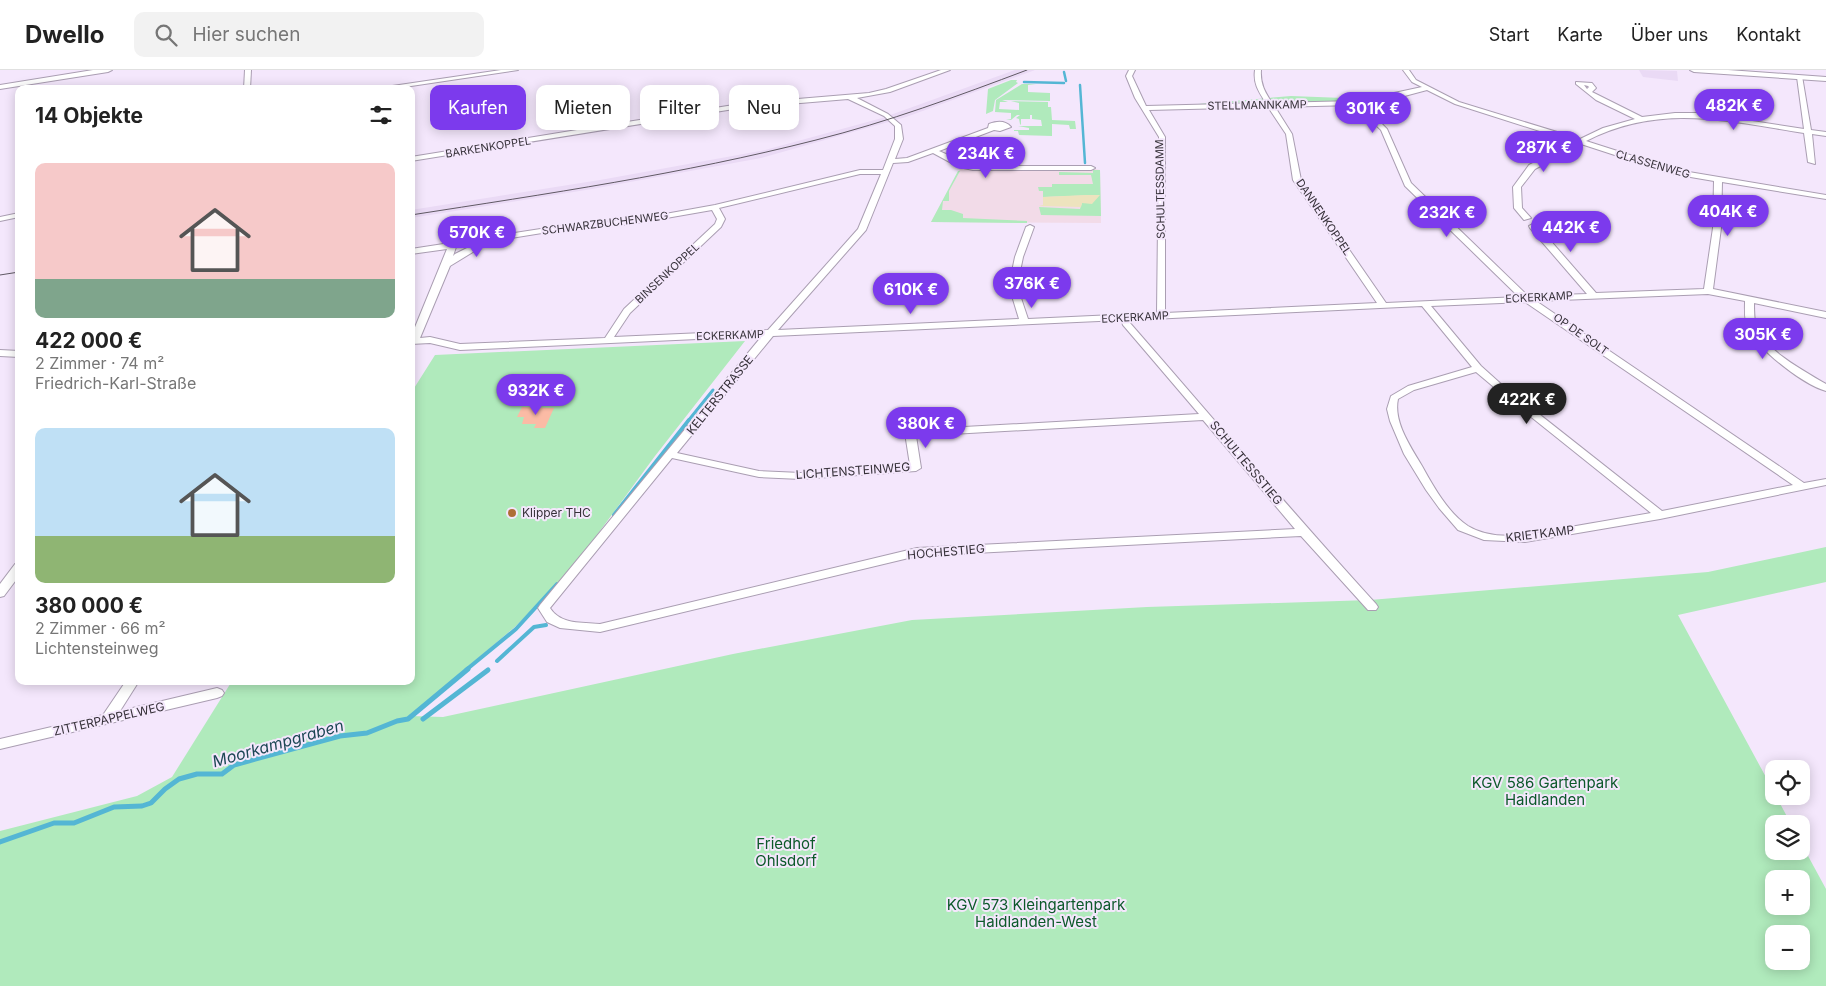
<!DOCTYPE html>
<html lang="de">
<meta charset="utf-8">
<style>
body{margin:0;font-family:Inter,sans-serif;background:#f2f2f2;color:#222;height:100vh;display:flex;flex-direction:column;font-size:19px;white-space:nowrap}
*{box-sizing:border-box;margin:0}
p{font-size:16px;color:#767676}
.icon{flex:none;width:28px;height:28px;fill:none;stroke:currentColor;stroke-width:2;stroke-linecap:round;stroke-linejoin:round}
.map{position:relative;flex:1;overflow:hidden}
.side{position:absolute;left:15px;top:15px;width:400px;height:600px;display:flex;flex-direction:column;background:#fff;border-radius:10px;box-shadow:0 2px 12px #0003}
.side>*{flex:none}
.banner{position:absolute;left:430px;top:15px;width:475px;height:45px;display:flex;gap:10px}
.tools{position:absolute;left:1765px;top:690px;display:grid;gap:10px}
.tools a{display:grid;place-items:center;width:45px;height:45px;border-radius:10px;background:#fff;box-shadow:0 2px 12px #0003;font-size:25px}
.price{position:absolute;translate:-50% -42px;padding:0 11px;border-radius:18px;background:#7c3aed;color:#fff;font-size:16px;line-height:32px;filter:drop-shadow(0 1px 2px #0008)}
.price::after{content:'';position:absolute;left:50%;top:30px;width:15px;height:11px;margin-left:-8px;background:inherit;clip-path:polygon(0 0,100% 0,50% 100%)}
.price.on{background:#222;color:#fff}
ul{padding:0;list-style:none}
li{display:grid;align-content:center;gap:10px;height:265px;padding:0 20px}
li span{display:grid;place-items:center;height:155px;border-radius:10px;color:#555}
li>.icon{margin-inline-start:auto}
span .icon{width:90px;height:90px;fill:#fffc;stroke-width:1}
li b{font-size:21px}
h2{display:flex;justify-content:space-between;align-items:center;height:60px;padding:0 20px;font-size:21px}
.tag{padding:0 18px;border-radius:10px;background:#fff;box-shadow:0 2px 12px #0003;font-size:18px;line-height:45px}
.tag.on{background:#7c3aed;color:#fff}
header{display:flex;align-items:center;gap:30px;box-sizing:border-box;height:70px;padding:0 25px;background:#fff;border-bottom:1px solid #e0e0e0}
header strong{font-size:24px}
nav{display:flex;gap:28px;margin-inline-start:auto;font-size:18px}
.search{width:350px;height:45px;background:#f2f2f2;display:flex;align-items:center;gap:12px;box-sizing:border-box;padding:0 18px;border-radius:10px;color:#767676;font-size:19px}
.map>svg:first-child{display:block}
</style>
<header>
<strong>Dwello</strong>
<div class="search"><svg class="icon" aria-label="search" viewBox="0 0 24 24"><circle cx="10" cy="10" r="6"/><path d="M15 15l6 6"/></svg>Hier suchen</div>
<nav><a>Start</a><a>Karte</a><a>Über uns</a><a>Kontakt</a></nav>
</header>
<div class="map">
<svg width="1826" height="916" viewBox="0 0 1826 916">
<rect width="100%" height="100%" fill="#f4e7fc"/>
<g fill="#eadaf5">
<path d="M 1015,0 L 1035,0 L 906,47 L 761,88 L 592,119 L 411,148 L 411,140 L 600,110 L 765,80 L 882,48 Z"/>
<path d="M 1639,0 L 1677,1 L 1678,11 L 1643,7 Z"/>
</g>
<path fill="#f2dbe8" d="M 962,95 L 973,98 L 1091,98 L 1100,100 L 1101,153 L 931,152 Z"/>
<g fill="#b0eabc" fill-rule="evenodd">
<path d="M 1011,10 L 1017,10 L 1016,12 L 1018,13 L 995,30 L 993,41 L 986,44 L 988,19 Z"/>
<path d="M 1022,14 L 1036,14 L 1028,15 L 1028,22 L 1050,23 L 1050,31 L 1002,30 L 1008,32 L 1000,32 L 999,39 L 1019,40 L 1019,33 L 1011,31 L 1048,32 L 1048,37 L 1051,37 L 1052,50 L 1075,51 L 1076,59 L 1070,59 L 1069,55 L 1052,54 L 1052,66 L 1019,65 L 1018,61 L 1014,61 L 1014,60 L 1029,60 L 1029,58 L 1018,56 L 1042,56 L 1041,50 L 1032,49 L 1032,45 L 1030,45 L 1030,49 L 1021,49 L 1021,55 L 1020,54 L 1019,49 L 1016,48 L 1020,45 L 1017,45 L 1011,50 L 1006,50 L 1011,49 L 1011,43 L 995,42 L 996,30 Z"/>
<path d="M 1291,26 L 1370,29 L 1317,34 L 1198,34 Z"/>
<path d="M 1093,100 L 1100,100 L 1101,146 L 1041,145 L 1039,137 L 1080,139 L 1082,133 C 1090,132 1094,132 1099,125 L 1043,127 L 1043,121 L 1039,121 L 1038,117 L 1052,117 L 1052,114 L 1093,114 L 1091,105 L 1059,105 L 1059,102 L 1093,103 Z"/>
<path d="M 958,101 L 960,101 L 949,121 L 949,131 L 943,131 L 942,140 L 951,140 L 963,144 L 963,148 L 1027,151 L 1027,153 L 931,152 Z"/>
<path d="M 745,271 L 655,386 L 572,499 L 516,556 L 410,646 L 443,647 L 733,584 L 912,550 L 1147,537 L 1370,530 L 1708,502 L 1826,477 L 1826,512 L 1678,545 L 1774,722 L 1774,726 L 1776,726 L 1791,754 L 1774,754 L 1774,781 L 1801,781 L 1801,773 L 1826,819 L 1826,916 L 0,916 L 0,761 L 137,726 L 172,707 L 232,611 L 411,611 L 411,323 L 435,285 ZM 1774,809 L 1801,809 L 1801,836 L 1774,836 ZM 1774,864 L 1801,864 L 1801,891 L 1774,891 Z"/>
</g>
<path fill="#ede3be" d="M 1085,125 L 1100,125 L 1092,134 L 1082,133 L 1081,137 L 1039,136 L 1043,135 L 1043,127 Z"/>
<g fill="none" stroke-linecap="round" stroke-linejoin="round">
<g stroke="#54b6d4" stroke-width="2.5">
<path d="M 1064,2 L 1066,11"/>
<path d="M 1024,12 L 1064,13"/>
<path d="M 1080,15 L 1085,93"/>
</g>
<path stroke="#54b6d4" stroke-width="3" d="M 688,351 L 713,320"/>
<g stroke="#54b6d4" stroke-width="4">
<path d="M 614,445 L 689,350"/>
<path d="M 497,591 L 534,557 L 546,555"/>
<path d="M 466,600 L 516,559 L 557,514"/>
</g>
<g stroke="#54b6d4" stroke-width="5">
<path d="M 423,649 L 488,600"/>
<path d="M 0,772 L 54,753 L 74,753 L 114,737 L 142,736 L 151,733 L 165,719 L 179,709 L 197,704 L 222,704 L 234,695 L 340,666 L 367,663 L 397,651 L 408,649 L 468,599"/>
</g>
</g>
<path fill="#fbbba5" d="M 522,337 L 554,338 L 545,358 L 534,358 L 536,354 L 522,354 L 524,347 L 517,347 Z"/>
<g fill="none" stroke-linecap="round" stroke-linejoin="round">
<defs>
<g id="minor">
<path d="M 245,0 L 251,0 L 250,19 L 244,19 Z"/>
<path d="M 501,0 L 518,0 L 391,19 L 372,19 Z"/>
<path d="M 941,0 L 950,0 L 890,22 L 857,28 L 888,44 L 901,55 L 903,69 L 895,89 L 907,88 L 988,58 L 989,54 C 997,51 1005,50 1011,57 L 1000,61 L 994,60 L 939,81 L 973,96 L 1091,96 L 1095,98 L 1091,100 L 973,100 L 959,97 L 933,83 L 908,92 L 893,93 L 866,160 L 778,260 L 1019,249 L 1009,216 L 1015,187 L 1026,157 L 1030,155 L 1034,157 L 1023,187 L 1017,216 L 1028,249 L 1157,243 L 1159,67 L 1135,28 L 1126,6 L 1129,0 L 1135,0 L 1132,6 L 1146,36 L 1266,33 C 1259,22 1253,14 1255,0 L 1261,0 C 1260,14 1265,22 1272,33 L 1357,31 L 1422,17 L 1412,12 L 1403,0 L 1409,0 L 1416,10 L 1459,32 L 1580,69 L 1603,58 L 1635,49 L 1596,30 L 1576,14 L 1576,12 L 1592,13 L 1596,18 L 1592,22 L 1642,47 L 1675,43 L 1700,43 L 1804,59 L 1797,7 L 1802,6 L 1811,60 L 1826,62 L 1826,66 L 1812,64 L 1815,94 L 1808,92 L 1804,63 C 1726,51 1661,33 1586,71 L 1677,100 L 1826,125 L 1826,129 L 1722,112 L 1721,158 L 1713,219 L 1826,242 L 1826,248 L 1754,233 C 1754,241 1754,249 1756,257 C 1766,281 1804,301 1826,314 L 1826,321 C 1804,315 1757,279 1748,258 C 1744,250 1745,240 1745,231 L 1708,224 L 1536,231 L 1804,413 L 1826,409 L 1826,415 L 1660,449 L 1525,472 L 1484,470 L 1458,460 L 1439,438 L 1426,420 L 1404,384 L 1390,351 L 1387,339 L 1391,326 L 1408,316 L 1472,297 L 1422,236 L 1130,250 L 1130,253 C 1212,347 1291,441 1376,534 L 1378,537 L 1376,540 L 1368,540 L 1301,466 L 917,486 L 600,562 L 560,558 L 547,552 L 538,538 L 540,535 L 762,266 L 460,280 L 430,273 L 411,274 L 411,267 L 447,179 L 411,184 L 411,179 L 573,154 L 632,150 L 715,135 L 860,100 L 883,100 L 895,69 L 895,56 L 884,46 L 848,29 L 740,38 L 411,91 L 411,87 L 577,60 L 578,19 L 581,17 L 584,19 L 583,59 L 740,34 L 869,23 L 886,19 ZM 1584,15 L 1588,16 L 1589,17 L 1587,19 ZM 1427,20 L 1455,34 L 1574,72 L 1529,95 L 1513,117 L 1514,138 L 1524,150 L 1531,148 L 1522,138 L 1521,117 L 1535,99 L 1581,74 L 1673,104 L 1714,111 L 1713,158 L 1704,219 L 1596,223 L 1536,154 L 1533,154 L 1529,156 L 1530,158 L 1587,224 L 1528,226 L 1411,113 L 1387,59 L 1362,34 L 1397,28 ZM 1355,35 L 1381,60 L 1405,116 L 1519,227 L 1386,233 L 1301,110 L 1292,64 L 1275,37 ZM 1268,37 L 1286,64 L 1293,110 L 1377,233 L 1165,243 L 1165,67 L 1149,40 ZM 860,104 L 881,104 L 858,159 L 768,260 L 614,267 L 630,243 L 721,157 L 725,149 L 719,138 ZM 712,140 L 717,149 L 715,154 L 624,239 L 605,268 L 460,274 L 430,267 L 420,268 L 450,196 L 481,177 L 481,173 L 573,158 L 632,154 ZM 473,175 L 455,184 L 453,186 L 456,177 ZM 1525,232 L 1793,415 L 1662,441 L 1501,314 L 1481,296 L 1431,236 ZM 1121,250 L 1123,255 L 1199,344 L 910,360 L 905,363 L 910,395 L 801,403 L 759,401 L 677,383 L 773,266 ZM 1476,302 L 1495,318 L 1651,443 C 1626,447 1601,452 1576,456 C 1543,461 1499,475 1468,456 C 1448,443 1433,416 1422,396 C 1411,377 1393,352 1398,329 L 1414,320 ZM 1203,350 L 1295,459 L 917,478 L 600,554 C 582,552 561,555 550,538 L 672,388 L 759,407 L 801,409 L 916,401 L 921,398 L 916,366 Z"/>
<path d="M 19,143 L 19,147 L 0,151 L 0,147 Z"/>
<path d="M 0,280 L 19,281 L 19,287 L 0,286 Z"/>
<path d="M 19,493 L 19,506 L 4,526 L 0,527 L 0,514 L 15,494 Z"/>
<path d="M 126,611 L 139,611 L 120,641 L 217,618 L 222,620 L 224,623 L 222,626 L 217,628 L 0,679 L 0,669 L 103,645 Z"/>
</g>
<g id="major">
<path d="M 93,0 L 112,0 L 108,2 L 0,19 L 0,15 Z"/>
<path d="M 1690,0 L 1728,0 L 1826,7 L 1826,11 L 1694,2 Z"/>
</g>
</defs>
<use href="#minor" stroke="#aa9eb2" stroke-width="2"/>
<use href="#major" stroke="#aa9eb2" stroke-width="2"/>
<use href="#minor" fill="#fff" fill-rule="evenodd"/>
<use href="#major" fill="#fff" fill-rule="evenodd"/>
<g stroke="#605964" stroke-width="1">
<path d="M 411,145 C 546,124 683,104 816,70 C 888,52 958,26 1027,0"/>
<path d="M 0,205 L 19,202"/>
</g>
</g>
<circle fill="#ae6e36" stroke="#f4e7fc" stroke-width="2" cx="512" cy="443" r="5"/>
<g text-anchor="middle" stroke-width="4" stroke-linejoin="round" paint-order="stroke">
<g font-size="11" fill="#363139" stroke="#f4e7fc">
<text transform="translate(1257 35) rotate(-1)" y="4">STELLMANNKAMP</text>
<text transform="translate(488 77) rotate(-9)" y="4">BARKENKOPPEL</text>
<text transform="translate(1653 94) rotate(16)" y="4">CLASSENWEG</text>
<text transform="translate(1160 119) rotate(-91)" y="4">SCHULTESSDAMM</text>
<text transform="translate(1324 147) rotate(56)" y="4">DANNENKOPPEL</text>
<text transform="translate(605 153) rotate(-7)" y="4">SCHWARZBUCHENWEG</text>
<text transform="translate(667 203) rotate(-43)" y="4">BINSENKOPPEL</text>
<text transform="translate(1539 227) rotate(-3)" y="4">ECKERKAMP</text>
<text transform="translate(1135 247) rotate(-3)" y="4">ECKERKAMP</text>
<text transform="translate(1581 264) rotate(35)" y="4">OP DE SOLT</text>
<text transform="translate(730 265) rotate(-2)" y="4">ECKERKAMP</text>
</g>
<g font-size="12" fill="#363139" stroke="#f4e7fc">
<text transform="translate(720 325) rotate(-51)" y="4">KELTERSTRASSE</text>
<text transform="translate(1246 393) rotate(50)" y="4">SCHULTESSSTIEG</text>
<text transform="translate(853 401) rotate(-4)" y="4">LICHTENSTEINWEG</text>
<text transform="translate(1540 464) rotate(-7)" y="4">KRIETKAMP</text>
<text transform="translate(946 482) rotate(-5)" y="4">HOCHESTIEG</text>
<text transform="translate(109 649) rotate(-13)" y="4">ZITTERPAPPELWEG</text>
</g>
<g font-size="12" fill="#363139" stroke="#f4e7fc" text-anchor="start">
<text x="522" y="447">Klipper THC</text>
</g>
<g font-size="15" fill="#0c592a" stroke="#f4e7fc">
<text x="1545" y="718">KGV 586 Gartenpark<tspan x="1545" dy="17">Haidlanden</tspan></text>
<text x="786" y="779">Friedhof<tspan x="786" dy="17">Ohlsdorf</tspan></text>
<text x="1036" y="840">KGV 573 Kleingartenpark<tspan x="1036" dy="17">Haidlanden-West</tspan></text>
</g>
<g font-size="16" font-style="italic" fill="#1c4754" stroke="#f4e7fc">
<text transform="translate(278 673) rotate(-16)" y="6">Moorkampgraben</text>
</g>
</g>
</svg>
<div class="tools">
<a><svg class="icon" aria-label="locate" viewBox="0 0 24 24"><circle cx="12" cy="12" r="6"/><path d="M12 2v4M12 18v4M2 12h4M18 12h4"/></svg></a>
<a><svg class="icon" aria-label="layers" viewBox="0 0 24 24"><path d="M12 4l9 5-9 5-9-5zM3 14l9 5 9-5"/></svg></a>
<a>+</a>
<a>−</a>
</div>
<b class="price" style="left:1734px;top:61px">482K €</b>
<b class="price" style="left:1373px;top:64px">301K €</b>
<b class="price" style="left:1544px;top:103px">287K €</b>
<b class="price" style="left:986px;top:109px">234K €</b>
<b class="price" style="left:1728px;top:167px">404K €</b>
<b class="price" style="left:1447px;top:168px">232K €</b>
<b class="price" style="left:1571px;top:183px">442K €</b>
<b class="price" style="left:477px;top:188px">570K €</b>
<b class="price" style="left:1032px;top:239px">376K €</b>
<b class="price" style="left:911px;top:245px">610K €</b>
<b class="price" style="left:1763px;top:290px">305K €</b>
<b class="price" style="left:536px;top:346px">932K €</b>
<b class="price on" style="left:1527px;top:355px">422K €</b>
<b class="price" style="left:926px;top:379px">380K €</b>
<div class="banner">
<a class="tag on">Kaufen</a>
<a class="tag">Mieten</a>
<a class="tag">Filter</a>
<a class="tag">Neu</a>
</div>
<section class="side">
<h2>14 Objekte<svg class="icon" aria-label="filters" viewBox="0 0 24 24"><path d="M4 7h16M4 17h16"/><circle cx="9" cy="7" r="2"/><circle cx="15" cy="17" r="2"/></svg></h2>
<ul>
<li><span style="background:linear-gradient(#f6c9c9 75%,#7fa58c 0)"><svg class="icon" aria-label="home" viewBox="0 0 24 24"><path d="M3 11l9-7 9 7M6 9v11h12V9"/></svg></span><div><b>422 000 €</b><p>2 Zimmer · 74 m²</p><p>Friedrich-Karl-Straße</p></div></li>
<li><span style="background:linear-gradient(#bfe0f5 70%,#8fb573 0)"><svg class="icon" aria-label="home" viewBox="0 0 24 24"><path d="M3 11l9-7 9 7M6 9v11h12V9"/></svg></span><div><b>380 000 €</b><p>2 Zimmer · 66 m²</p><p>Lichtensteinweg</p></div></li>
</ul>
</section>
</div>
